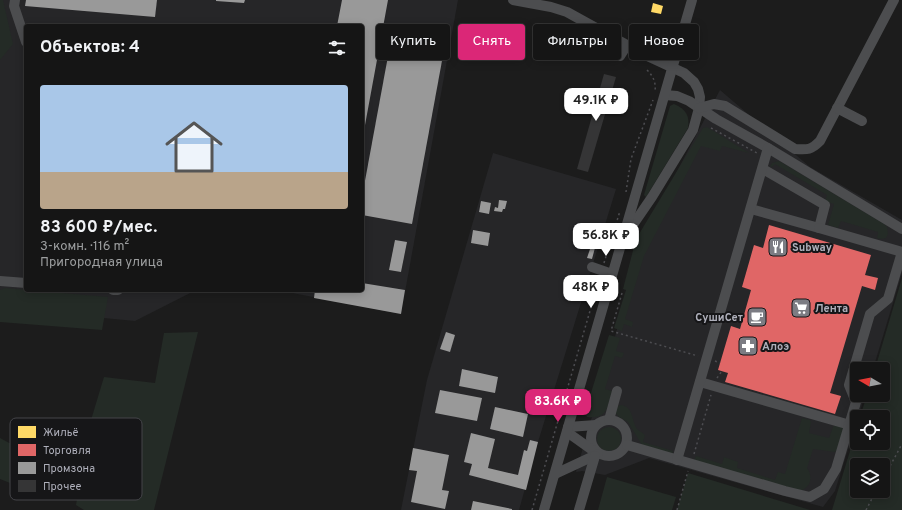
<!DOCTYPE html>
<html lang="ru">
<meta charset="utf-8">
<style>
body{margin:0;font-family:Overpass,sans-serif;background:#1e1e1e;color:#f1f3f6;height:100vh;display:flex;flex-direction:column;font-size:15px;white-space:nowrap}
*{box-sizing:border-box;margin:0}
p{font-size:13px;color:#9d9fa0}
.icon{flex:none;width:22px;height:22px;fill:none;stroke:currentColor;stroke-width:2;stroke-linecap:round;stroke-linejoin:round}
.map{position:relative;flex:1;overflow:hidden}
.side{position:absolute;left:24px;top:24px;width:340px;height:268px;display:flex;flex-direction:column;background:#151515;border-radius:4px;box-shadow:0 2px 10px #0003,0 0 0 1px #343434}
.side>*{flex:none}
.top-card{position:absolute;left:376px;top:24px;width:380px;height:36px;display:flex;gap:8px}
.needle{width:26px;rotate:280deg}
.fabs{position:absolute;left:850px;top:362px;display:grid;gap:8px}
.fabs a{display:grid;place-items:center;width:40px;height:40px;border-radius:4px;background:#151515;box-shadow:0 2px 10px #0003,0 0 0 1px #343434;font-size:20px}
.price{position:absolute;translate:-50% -34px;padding:0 9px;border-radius:8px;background:#fff;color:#222;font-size:13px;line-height:26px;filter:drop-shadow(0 1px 2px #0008)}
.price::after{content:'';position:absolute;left:50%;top:24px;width:12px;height:9px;margin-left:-6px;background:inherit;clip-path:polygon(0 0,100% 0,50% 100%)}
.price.on{background:#db2777;color:#fff}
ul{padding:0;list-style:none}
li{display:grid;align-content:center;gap:8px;height:212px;padding:0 16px}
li+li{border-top:1px solid #343434}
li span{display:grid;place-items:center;height:124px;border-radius:4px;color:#555}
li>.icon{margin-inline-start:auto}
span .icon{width:72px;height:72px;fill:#fffc;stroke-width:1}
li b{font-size:17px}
h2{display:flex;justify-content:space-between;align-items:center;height:48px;padding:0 16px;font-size:17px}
.chip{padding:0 14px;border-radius:4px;background:#151515;box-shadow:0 2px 10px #0003,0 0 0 1px #343434;font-size:14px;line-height:36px}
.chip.on{background:#db2777;color:#fff}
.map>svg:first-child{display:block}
</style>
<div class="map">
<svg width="902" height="510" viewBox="0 0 902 510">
<rect width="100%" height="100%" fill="#1c1c1c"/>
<g fill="#262628">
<path d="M 0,0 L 458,0 L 401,314 L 277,290 L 362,290 L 362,26 L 26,26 L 26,290 L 196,290 L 135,321 L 0,308 Z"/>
<path d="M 720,90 L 810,167 L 902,220 L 902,273 L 873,369 L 857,369 L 857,395 L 865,395 L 835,491 L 823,507 L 649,458 L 605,475 L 582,471 L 576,472 L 645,232 Z"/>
<path d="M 493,153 L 616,189 L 538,442 L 519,510 L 401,510 L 427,380 Z"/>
</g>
<g fill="#242b26" fill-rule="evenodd">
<path d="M 0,0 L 3,0 L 13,44 L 0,60 Z"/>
<path d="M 674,104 C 686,109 690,116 688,128 L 646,197 L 644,195 L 670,106 Z"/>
<path d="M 707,127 L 749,153 L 722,146 L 720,151 L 701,146 L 644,256 L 625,319 L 633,322 L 632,327 L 624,324 L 622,331 L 614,328 L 626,290 L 623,289 L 636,239 L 703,128 Z"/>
<path d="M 779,161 L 884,224 L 887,227 L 888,234 L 886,238 L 881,239 L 877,238 L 878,232 L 841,221 L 838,228 L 828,225 L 834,204 L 825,201 L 827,195 L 775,164 L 772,167 L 770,166 L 772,163 Z"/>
<path d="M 902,278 L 902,510 L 832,510 L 857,428 L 857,443 L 883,443 L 883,417 L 860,417 L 867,395 L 883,395 L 883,369 L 875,369 ZM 857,465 L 883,465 L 883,491 L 857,491 Z"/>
<path d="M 5,288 L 108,297 L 102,330 L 0,322 L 0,290 Z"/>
<path d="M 198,332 L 154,510 L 84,510 L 76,505 L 88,430 L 104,377 L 155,383 L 164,333 Z"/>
<path d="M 609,335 L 620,338 L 616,351 L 624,353 L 622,358 L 615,356 L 605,389 L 612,391 C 607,408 608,419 587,417 L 585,412 Z"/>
<path d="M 620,405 C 634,406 631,420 637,429 C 639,431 643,433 645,435 L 643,442 L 673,451 L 672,455 L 642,445 L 628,422 L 619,417 L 616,413 L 617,407 Z"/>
<path d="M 802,418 L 810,420 L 811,422 L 809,433 L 829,438 L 833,427 L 835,425 L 842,427 L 844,430 L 839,448 L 835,452 L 813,449 L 807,468 C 812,474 812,485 804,489 C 802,491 799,490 797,490 L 694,461 L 696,456 L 722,464 L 724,457 L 738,462 L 737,468 L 775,480 L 778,472 L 785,474 Z"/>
<circle cx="609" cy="439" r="12"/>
<path d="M 0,438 L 44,462 L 40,495 L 0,479 Z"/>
<path d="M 688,473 L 810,510 L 677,510 Z"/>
<path d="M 607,477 L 676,497 L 672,510 L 598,510 Z"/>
</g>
<path fill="#ffd966" d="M 653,3 L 663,6 L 661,14 L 651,12 Z"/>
<path fill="#e06666" d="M 769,225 L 871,255 L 865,275 L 878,278 L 875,290 L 862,286 L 830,393 L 841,396 L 835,414 L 725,382 L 728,373 L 718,370 L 731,326 L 740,329 L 751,290 L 742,287 L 754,245 L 763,248 Z"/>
<g fill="#999">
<path d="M 26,0 L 157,0 L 155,17 L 25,6 Z"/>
<path d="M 216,0 L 245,0 L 244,3 L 216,1 Z"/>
<path d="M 342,0 L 388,0 L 363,136 L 362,26 L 337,26 Z"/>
<path d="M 393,29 L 446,39 L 412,224 L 362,215 L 362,197 Z"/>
<path d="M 499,200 L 507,201 L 505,209 L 503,209 L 502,212 L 494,211 L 495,207 L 498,208 Z"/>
<path d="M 481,201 L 491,203 L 489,214 L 479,212 Z"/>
<path d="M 473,230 L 490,233 L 488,246 L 471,243 Z"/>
<path d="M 395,240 L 407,242 L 401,272 L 389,270 Z"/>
<path d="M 592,243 L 596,244 L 592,259 L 587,258 Z"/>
<path d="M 362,283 L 405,290 L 401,314 L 314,298 L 315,290 L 362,290 Z"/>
<path d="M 446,332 L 455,335 L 450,352 L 440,349 Z"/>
<path d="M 462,369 L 498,377 L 495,393 L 459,386 Z"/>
<path d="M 440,390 L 482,398 L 477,421 L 435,413 Z"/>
<path d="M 535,393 L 544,395 L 542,403 L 533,401 Z"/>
<path d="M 495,407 L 528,414 L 523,437 L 490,429 Z"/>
<path d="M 471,433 L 495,439 L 488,468 L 518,475 L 524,450 L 527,451 L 530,440 L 538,442 L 526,490 L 469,475 L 472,464 L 464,462 Z"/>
<path d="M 413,448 L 449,455 L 442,490 L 449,491 L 445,509 L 411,502 L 417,471 L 409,470 Z"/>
<path d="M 473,501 L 512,509 L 512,510 L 471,510 Z"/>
</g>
<path fill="#353536" d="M 604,74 L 616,77 L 588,172 L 577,169 Z"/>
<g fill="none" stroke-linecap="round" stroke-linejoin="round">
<g stroke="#4d4d51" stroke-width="1.5" stroke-dasharray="2 3" stroke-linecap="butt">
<path d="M 656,49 L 662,51 L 667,50"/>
<path d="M 647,70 C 654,77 656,83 655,92"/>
<path d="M 711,128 L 757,153"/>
<path d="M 626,192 L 631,159 L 653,100"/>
<path d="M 604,263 L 620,211"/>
<path d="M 622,293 L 611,331 L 698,356"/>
<path d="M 715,361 L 720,363"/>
<path d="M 717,378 L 722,371"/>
<path d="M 694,454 L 711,395"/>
<path d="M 883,479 L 902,444"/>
<path d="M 532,510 L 599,280"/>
<path d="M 677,510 L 688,471"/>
<path d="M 866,510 L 876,491"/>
</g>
<g stroke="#4c4d4f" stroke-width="10">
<path d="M 15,0 L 14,6 L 26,42"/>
<path d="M 513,0 L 551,7 L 567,12 L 643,54 L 684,73 L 694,82 L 698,89 L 700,97 L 699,108 L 693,130 L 652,197 L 628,232"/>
<path d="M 620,56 L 627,45"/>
<path d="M 665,95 L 677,96 L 689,101 L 716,119 L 768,148 L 902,229"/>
<path d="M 699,108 L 714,104 L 725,106 L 795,149 C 808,150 811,150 820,141 L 894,0"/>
<path d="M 837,108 L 862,121"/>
<path d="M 751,209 L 819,228 L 825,205 L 763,169"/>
<path d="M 592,267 L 612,274"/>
<path d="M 0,281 L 26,283"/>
<path d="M 113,290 L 118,290"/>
<path d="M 700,382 L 850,425"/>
<circle cx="609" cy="438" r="18"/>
<path d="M 609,420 L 617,391"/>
<path d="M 568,427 L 596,425"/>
<path d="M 567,432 L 595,452"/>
<path d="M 627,445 L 785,491 L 810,497 L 824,489 L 836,469 L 856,402 L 849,385 L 870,314 L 888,299 L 902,252 L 819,228"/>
<path d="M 677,460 L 768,148"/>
<path d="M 555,474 L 598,454"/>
<path d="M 544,510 L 692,0"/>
<path d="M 579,510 L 595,456"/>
</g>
</g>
<defs>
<symbol id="restaurant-square" viewBox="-11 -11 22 22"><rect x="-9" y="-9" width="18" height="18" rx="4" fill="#7c7c83" stroke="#161618"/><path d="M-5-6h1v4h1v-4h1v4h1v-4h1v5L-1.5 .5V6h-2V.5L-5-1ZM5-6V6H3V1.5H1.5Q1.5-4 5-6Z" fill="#fff"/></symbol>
<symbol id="supermarket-square" viewBox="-11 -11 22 22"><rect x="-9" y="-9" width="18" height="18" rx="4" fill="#7c7c83" stroke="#161618"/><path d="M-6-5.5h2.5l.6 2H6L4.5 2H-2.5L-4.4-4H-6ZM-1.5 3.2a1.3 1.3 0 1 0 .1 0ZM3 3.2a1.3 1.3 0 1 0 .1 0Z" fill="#fff"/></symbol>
<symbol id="cafe-square" viewBox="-11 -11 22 22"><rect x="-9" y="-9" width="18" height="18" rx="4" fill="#7c7c83" stroke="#161618"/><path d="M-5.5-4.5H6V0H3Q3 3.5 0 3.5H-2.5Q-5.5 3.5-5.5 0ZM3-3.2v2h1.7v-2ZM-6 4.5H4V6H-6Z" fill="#fff"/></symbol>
<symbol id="pharmacy-square" viewBox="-11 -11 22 22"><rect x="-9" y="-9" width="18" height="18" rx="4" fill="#7c7c83" stroke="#161618"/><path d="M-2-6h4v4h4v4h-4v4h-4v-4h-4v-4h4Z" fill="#fff"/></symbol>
</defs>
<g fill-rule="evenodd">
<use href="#restaurant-square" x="767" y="236" width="22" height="22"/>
<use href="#supermarket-square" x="790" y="297" width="22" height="22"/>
<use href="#cafe-square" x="746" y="306" width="22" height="22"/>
<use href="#pharmacy-square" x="737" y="335" width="22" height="22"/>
</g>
<g text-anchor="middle" stroke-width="4" stroke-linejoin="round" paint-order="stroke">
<g font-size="11" font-weight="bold" fill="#afb0bb" stroke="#161618" text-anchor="start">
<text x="792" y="251">Subway</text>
<text x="815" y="312">Лента</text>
<text x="743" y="321" text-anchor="end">СушиСет</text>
<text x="762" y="350">Алоэ</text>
</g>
</g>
<rect x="10" y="418" width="132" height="82" rx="6" fill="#161618" stroke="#444449" stroke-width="1"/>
<rect x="18" y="426" width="18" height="12" fill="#ffd966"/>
<rect x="18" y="444" width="18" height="12" fill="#e06666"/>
<rect x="18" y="462" width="18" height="12" fill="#999"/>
<rect x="18" y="480" width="18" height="12" fill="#353536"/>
<g font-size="11" fill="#afb0bb">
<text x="43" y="436">Жильё</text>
<text x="43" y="454">Торговля</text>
<text x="43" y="472">Промзона</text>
<text x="43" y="490">Прочее</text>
</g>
</svg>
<div class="fabs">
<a><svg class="needle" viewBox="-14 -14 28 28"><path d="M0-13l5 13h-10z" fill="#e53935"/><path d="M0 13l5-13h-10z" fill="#9d9fa0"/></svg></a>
<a><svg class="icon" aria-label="locate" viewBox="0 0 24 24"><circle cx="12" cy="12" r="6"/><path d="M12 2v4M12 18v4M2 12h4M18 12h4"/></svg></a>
<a><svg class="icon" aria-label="layers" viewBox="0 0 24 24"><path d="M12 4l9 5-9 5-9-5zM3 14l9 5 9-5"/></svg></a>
</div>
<b class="price" style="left:596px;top:122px">49.1K ₽</b>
<b class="price" style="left:606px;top:257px">56.8K ₽</b>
<b class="price" style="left:591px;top:309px">48K ₽</b>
<b class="price on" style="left:558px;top:423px">83.6K ₽</b>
<div class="top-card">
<a class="chip">Купить</a>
<a class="chip on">Снять</a>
<a class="chip">Фильтры</a>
<a class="chip">Новое</a>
</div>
<section class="side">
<h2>Объектов: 4<svg class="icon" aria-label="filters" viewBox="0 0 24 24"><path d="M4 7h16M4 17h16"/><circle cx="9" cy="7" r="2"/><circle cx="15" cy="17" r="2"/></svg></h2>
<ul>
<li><span style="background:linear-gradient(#a9c7e8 70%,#b9a48a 0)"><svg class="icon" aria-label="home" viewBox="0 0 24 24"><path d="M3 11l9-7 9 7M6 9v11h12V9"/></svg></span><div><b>83 600 ₽/мес.</b><p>3-комн. · 116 m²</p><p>Пригородная улица</p></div></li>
</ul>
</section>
</div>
